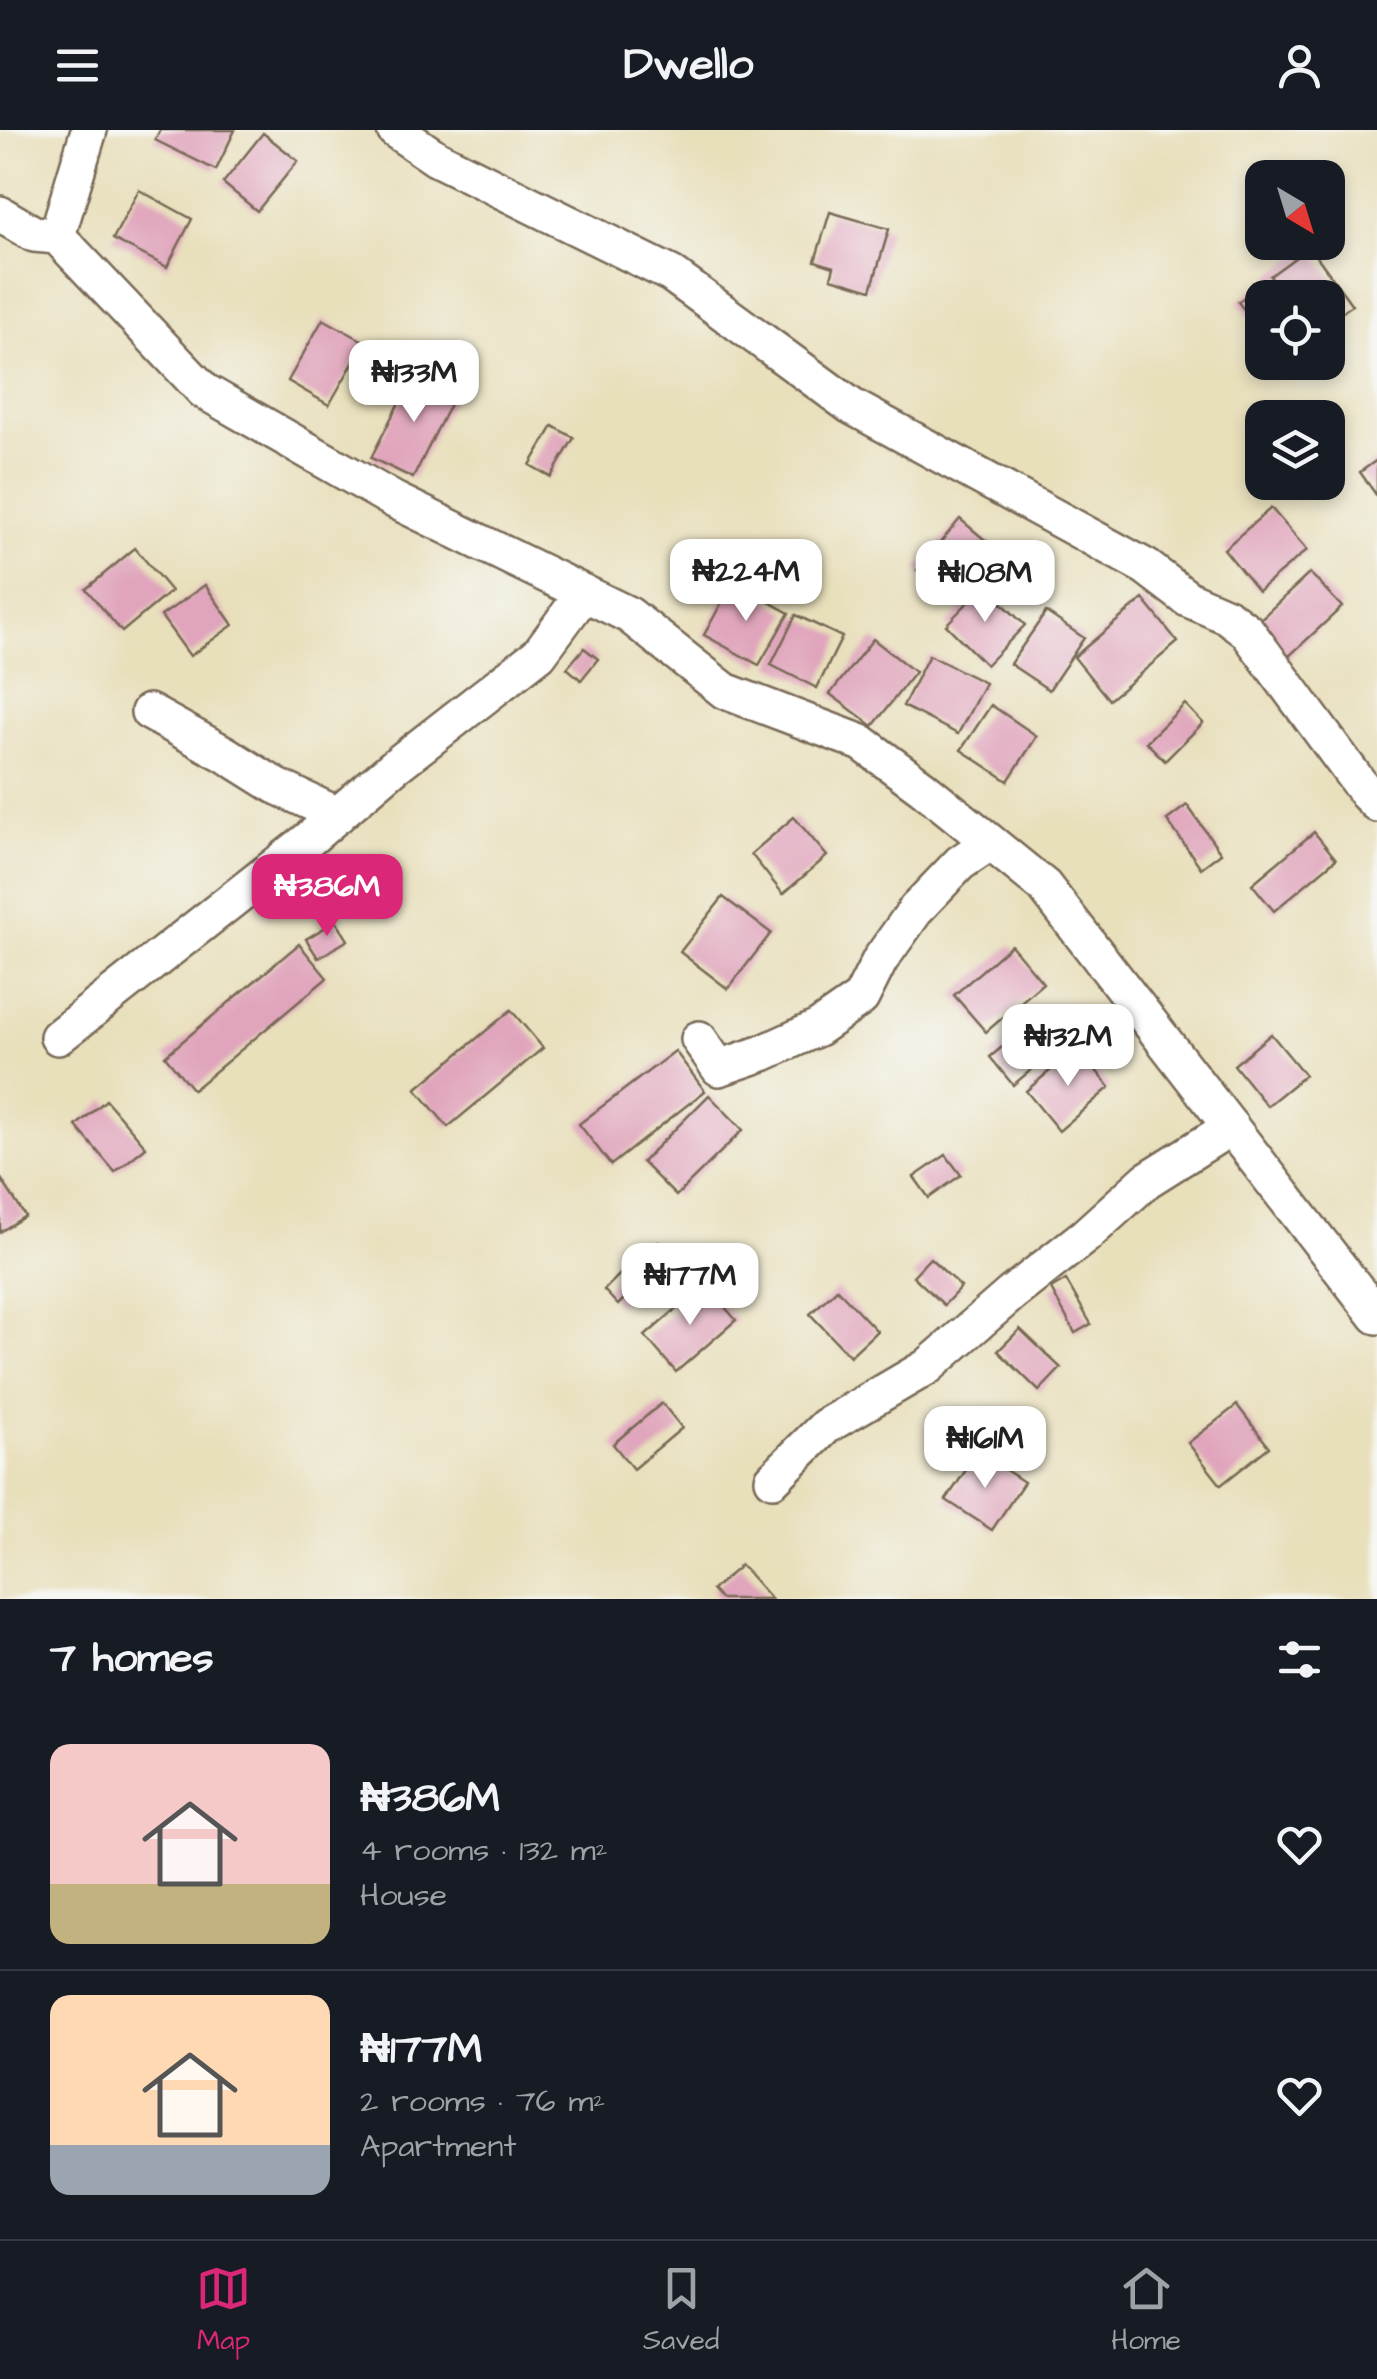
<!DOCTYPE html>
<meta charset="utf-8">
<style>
body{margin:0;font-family:"Architects Daughter",sans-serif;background:#242831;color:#f1f3f6;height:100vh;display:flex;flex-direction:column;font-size:38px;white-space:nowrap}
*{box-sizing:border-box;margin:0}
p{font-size:32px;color:#9ea1a6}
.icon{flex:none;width:55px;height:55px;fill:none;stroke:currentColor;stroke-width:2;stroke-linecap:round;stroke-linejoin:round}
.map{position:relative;height:1469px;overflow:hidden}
.panel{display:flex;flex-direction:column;background:#171b24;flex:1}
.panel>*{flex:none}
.needle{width:65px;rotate:142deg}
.fabs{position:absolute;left:1245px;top:30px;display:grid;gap:20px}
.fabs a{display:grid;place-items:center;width:100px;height:100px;border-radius:20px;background:#171b24;box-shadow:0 5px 15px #0003;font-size:50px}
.price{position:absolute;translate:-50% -85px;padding:0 22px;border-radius:20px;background:#fff;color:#222;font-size:32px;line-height:65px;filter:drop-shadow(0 2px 5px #0008)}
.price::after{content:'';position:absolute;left:50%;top:60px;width:30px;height:22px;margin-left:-15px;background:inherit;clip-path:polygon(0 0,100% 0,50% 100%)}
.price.current{background:#db2777;color:#fff}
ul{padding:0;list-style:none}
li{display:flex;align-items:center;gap:30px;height:250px;padding:0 50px}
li+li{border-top:2px solid #363941}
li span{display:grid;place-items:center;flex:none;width:280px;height:200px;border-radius:20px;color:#555}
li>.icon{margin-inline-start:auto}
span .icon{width:120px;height:120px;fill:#fffc;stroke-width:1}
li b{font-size:42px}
h2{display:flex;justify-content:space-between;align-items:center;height:120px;padding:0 50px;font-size:42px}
header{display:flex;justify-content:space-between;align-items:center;height:130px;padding:0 50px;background:#171b24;font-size:45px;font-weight:700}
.menu{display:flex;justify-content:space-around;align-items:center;height:140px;border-top:2px solid #363941;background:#171b24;font-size:28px;color:#9ea1a6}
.menu a{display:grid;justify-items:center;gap:5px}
.menu .current{color:#db2777}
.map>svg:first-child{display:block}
</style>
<header><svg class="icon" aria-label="menu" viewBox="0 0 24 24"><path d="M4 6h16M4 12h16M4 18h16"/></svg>Dwello<svg class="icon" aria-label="person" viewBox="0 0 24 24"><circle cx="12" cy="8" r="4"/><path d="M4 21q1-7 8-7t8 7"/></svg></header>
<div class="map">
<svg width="1377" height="1469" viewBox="0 0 1377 1469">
<rect width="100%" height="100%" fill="#f6f6f2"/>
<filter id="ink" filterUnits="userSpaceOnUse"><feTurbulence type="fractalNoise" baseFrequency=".01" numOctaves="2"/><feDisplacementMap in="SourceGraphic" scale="20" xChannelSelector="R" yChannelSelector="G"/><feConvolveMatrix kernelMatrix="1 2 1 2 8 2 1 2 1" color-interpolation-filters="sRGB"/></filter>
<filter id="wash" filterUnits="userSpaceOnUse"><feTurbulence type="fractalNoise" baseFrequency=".0048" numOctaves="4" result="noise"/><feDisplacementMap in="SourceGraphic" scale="40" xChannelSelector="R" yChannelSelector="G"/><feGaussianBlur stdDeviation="2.25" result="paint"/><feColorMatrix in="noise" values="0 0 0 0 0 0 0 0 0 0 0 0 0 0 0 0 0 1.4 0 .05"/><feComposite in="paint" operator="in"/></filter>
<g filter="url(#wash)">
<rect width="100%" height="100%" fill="#e8dfbb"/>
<g id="blocks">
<g fill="#e0a5bc">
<path d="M 160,0 L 235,0 L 216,40 L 155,10 Z"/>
<path d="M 263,3 L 298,31 L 257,81 L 223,53 Z"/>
<path d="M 139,60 L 192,89 L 167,137 L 113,109 Z"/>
<path d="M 830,82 L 889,99 L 871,160 L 831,148 L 834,137 L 815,131 Z"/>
<path d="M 1310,117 L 1352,175 L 1328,193 L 1328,168 L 1285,168 L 1270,146 Z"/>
<path d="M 1264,152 L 1276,168 L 1262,168 L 1262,194 L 1258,197 L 1238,172 Z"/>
<path d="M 323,189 L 365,212 L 329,275 L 288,251 Z"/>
<path d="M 415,241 L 456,262 L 413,348 L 371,328 Z"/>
<path d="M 553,296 L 574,308 L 551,347 L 530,335 Z"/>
<path d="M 1377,330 L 1377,366 L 1360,342 Z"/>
<path d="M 1271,378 L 1307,420 L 1258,461 L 1224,419 Z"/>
<path d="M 960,389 L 997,420 L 955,471 L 917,440 Z"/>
<path d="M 135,418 L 171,461 L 122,502 L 86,459 Z"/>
<path d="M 1310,443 L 1342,477 L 1286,529 L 1254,495 Z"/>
<path d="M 733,452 L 789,483 L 759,535 L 704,505 Z"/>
<path d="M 205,455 L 233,495 L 190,526 L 161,486 Z"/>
<path d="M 984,456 L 1025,495 L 986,535 L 946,495 Z"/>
<path d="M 1143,469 L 1178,512 L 1109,570 L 1074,527 Z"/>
<path d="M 1046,482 L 1084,508 L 1049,560 L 1010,534 Z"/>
<path d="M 796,485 L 842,507 L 817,558 L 771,535 Z"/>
<path d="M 873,509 L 915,542 L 873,596 L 830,564 Z"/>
<path d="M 584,518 L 598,529 L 581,550 L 567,538 Z"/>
<path d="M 929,525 L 985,553 L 958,604 L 903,576 Z"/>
<path d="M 1185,574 L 1203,593 L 1165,631 L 1146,612 Z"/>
<path d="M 991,575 L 1037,606 L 1008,651 L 961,620 Z"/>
<path d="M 1187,675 L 1221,723 L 1201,738 L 1167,690 Z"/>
<path d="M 794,687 L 827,726 L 783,764 L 751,724 Z"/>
<path d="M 1314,702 L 1336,729 L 1274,781 L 1252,754 Z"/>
<path d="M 723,767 L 771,803 L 728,859 L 680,822 Z"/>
<path d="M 336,791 L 348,810 L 318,828 L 306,809 Z"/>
<path d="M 299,814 L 327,848 L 193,960 L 165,926 Z"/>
<path d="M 1011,815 L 1043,853 L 986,902 L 954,865 Z"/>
<path d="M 511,880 L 543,918 L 448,997 L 416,959 Z"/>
<path d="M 1042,884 L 1065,912 L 1013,955 L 990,927 Z"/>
<path d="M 1271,904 L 1305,945 L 1267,976 L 1234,935 Z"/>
<path d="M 1077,918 L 1110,957 L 1059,1001 L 1026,961 Z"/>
<path d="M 675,921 L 705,961 L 611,1035 L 579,994 Z"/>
<path d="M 709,965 L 743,1000 L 676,1066 L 642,1032 Z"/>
<path d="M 106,970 L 146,1017 L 115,1042 L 76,996 Z"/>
<path d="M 946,1025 L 961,1045 L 929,1068 L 914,1047 Z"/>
<path d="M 0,1047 L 25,1086 L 0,1102 Z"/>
<path d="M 658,1112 L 687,1145 L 660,1169 L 631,1136 Z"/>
<path d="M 930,1128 L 961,1157 L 944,1175 L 913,1146 Z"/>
<path d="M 621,1143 L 635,1158 L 618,1175 L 604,1160 Z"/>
<path d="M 1066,1150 L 1091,1194 L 1075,1203 L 1051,1159 Z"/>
<path d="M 705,1154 L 736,1190 L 676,1242 L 645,1206 Z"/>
<path d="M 837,1159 L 877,1201 L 850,1226 L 810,1184 Z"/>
<path d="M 1020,1199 L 1061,1238 L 1039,1261 L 998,1221 Z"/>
<path d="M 662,1273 L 682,1298 L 633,1339 L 613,1314 Z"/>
<path d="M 1237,1275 L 1269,1317 L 1221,1355 L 1188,1313 Z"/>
<path d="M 978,1322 L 1024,1352 L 992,1400 L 946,1370 Z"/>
<path d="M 741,1435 L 771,1469 L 720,1469 L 712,1460 Z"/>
</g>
</g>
</g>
<g filter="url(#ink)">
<use href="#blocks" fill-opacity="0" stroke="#786955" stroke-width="2.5"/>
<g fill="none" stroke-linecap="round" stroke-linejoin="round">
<defs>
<g id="minor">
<path d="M 395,0 L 436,28 L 671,144 L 851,276 L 1146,437 L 1188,469 L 1227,486 L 1247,501 L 1367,664 L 1377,674"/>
<path d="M 0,84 L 34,104 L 57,106 L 204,261 L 394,370 L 629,485 L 725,561 L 862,613 L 922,657 L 1044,756 L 1377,1186"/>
<path d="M 57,106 L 89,0"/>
<path d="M 149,582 L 225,624 L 276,656 L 338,685"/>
<path d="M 58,907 L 307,711 L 395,636 L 539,524 L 584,463"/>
<path d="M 699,909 L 719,938 L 763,923 L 818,898 L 861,868 L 880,830 L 917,778 L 960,733 L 989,713"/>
<path d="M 773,1349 L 826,1296 L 927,1237 L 1011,1164 L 1085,1106 L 1147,1050 L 1231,997"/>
</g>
</defs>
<use href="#minor" stroke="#786955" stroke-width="40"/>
<use href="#minor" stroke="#fff" stroke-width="35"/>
</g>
</g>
</svg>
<div class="fabs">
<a><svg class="needle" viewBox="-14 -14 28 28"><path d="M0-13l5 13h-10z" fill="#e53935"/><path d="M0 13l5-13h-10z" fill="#9ea1a6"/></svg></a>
<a><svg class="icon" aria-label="locate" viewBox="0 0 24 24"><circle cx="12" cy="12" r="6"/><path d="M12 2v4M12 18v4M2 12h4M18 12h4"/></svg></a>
<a><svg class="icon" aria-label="layers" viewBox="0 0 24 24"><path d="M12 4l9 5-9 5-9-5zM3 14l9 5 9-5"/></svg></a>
</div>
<b class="price" style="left:414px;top:295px">₦133M</b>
<b class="price" style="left:746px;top:494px">₦224M</b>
<b class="price" style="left:985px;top:495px">₦108M</b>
<b class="price current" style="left:327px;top:809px">₦386M</b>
<b class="price" style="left:1068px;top:959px">₦132M</b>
<b class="price" style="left:690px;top:1198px">₦177M</b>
<b class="price" style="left:985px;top:1361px">₦161M</b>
</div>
<section class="panel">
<h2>7 homes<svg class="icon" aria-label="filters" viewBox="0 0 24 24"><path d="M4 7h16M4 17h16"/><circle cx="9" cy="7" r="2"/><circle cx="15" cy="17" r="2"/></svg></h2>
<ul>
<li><span style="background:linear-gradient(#f6c9c9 70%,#c2b280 0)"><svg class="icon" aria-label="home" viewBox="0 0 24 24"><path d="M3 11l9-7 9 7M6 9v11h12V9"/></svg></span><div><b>₦386M</b><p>4 rooms · 132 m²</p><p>House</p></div><svg class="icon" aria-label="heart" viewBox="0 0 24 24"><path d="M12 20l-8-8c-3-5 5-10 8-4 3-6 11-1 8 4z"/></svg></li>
<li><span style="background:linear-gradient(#ffd9b3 75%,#9aa5b1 0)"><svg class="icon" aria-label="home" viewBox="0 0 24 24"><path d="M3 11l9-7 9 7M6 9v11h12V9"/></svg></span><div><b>₦177M</b><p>2 rooms · 76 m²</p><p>Apartment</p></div><svg class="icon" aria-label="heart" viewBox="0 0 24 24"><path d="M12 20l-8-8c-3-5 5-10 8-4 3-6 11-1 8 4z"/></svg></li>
</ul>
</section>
<nav class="menu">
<a class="current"><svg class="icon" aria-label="map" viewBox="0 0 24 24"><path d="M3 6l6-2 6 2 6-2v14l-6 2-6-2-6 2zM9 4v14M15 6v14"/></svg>Map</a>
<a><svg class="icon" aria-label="saved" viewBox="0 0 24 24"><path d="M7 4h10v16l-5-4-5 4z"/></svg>Saved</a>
<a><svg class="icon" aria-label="home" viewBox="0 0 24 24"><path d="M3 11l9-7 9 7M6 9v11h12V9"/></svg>Home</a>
</nav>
